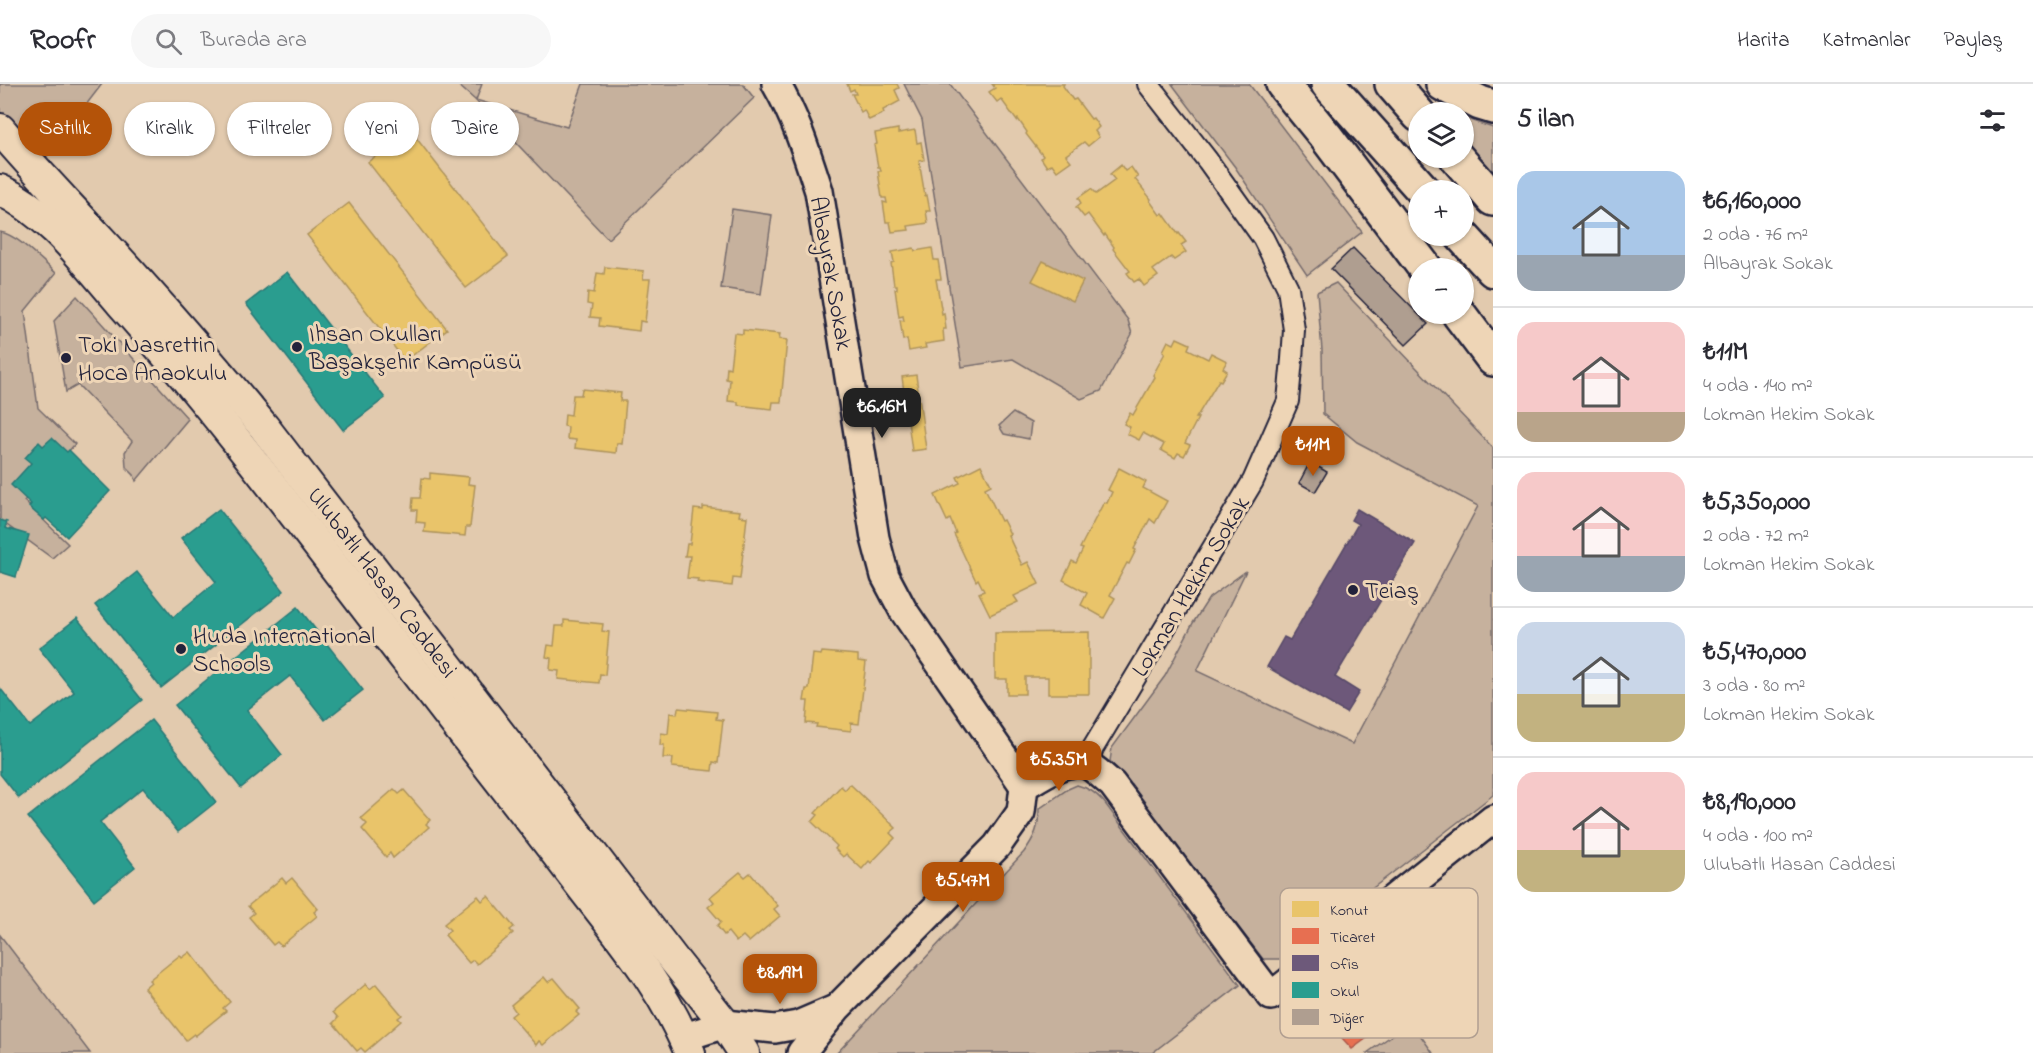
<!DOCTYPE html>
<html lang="tr">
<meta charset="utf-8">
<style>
body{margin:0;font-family:"Indie Flower",sans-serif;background:#f7f7f7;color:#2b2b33;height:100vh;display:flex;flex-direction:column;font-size:22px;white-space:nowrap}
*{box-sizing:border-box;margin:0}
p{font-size:20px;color:#7c7c81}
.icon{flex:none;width:33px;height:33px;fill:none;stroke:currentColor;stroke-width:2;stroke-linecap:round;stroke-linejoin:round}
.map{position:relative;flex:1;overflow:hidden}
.sheet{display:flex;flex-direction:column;background:#fff;width:540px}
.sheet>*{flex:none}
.banner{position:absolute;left:18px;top:18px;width:570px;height:54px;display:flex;gap:12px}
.tools{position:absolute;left:1408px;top:18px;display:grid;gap:12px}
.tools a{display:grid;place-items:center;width:66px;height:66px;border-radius:50%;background:#fff;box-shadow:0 2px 4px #0004;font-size:30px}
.price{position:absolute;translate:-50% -51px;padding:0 14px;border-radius:12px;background:#b45309;color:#fff;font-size:20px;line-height:39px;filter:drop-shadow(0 2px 3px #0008)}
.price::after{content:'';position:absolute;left:50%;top:36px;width:18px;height:14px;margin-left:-9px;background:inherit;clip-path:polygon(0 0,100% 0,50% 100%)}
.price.current{background:#222;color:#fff}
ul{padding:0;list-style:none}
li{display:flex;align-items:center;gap:18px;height:150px;padding:0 24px}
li+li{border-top:2px solid #e1e1e2}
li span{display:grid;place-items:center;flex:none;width:168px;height:120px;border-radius:18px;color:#555}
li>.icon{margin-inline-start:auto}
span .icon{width:72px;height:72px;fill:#fffc;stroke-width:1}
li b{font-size:26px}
h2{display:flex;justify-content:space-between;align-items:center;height:72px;padding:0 24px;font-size:26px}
.chip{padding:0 21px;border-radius:27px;background:#fff;box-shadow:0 2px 4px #0004;font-size:21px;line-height:54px}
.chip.current{background:#b45309;color:#fff}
header{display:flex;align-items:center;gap:36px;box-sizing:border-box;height:84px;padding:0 30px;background:#fff;border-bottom:2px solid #e1e1e2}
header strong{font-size:28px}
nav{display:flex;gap:33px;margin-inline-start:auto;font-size:21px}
.search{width:420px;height:54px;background:#f7f7f7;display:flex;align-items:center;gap:15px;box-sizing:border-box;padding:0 21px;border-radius:33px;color:#7c7c81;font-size:22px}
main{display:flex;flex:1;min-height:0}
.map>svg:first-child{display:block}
</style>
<header>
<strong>Roofr</strong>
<div class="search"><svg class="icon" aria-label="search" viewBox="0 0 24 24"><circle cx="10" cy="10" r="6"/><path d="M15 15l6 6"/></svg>Burada ara</div>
<nav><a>Harita</a><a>Katmanlar</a><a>Paylaş</a></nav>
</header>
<main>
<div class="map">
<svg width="1493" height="969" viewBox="0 0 1493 969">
<rect width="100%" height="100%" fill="#e2caae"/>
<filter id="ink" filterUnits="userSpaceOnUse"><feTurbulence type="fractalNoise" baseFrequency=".0167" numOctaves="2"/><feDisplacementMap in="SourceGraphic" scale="12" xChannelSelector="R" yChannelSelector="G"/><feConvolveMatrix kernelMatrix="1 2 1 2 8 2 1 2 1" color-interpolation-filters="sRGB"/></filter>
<g filter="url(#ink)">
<g fill="#c6b19d" stroke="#746a6c" stroke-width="1.5">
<path d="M 0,0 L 102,0 L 43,77 L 0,33 Z"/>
<path d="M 457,0 L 482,0 L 476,16 L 567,43 L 583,0 L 743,0 L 754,14 L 608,155 L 475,16 Z"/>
<path d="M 904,0 L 950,0 L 1128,236 L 1132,250 L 1101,307 L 1081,315 L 1013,275 L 962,283 L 922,36 Z"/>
<path d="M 1172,0 L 1249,0 L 1362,148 L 1307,191 L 1235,83 Z"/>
<path d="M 1464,34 L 1493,44 L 1493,89 L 1464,58 Z"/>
<path d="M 732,125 L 772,131 L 761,210 L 721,204 Z"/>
<path d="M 0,148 C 18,151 41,176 56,189 L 25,227 L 38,324 L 75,360 L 24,417 L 68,460 L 52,474 L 0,436 Z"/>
<path d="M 1336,199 L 1493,364 L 1493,711 L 1281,875 L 1263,875 L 1110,677 L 1112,664 L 1165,592 L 1193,539 L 1209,514 L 1246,487 L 1197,587 L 1352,660 L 1478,422 L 1357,358 L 1323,330 L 1322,266 L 1317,208 Z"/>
<path d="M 77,212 L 188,335 L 136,397 L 134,391 L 126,383 L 125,368 L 132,357 L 78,301 L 66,308 L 54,237 Z"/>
<path d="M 1013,329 L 1031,339 L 1029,355 L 1004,350 L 999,342 Z"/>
<path d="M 1077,701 C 1089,704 1096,709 1104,718 L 1240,901 L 1152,969 L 837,969 L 1024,768 C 1035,753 1039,743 1039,725 L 1068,705 Z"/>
<path d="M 0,851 L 90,969 L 0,969 Z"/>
<path d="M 1411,938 L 1433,969 L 1367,969 Z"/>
</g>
<g fill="#e9c46a" stroke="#ad935c" stroke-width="1.5">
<path d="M 847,0 L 897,0 L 899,4 L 895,6 L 900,17 L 883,26 L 884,29 L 869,36 L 864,26 L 861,28 L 852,10 L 856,10 L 854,5 L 850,7 Z"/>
<path d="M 992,0 L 1064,0 L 1063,2 L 1073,16 L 1076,15 L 1091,35 L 1093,34 L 1099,43 L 1095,47 L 1099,53 L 1088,62 L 1084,58 L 1066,71 L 1071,77 L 1057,87 L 1052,80 L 1047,83 L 1041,74 L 1043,72 L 1026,50 L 1027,48 L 1018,35 L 1017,37 L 1001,15 L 997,18 L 989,8 L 995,4 Z"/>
<path d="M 898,45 L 898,49 L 915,46 L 917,59 L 921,58 L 924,76 L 919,77 L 925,112 L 927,111 L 930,127 L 926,127 L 928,139 L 908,142 L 909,146 L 892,148 L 890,138 L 886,138 L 883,118 L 887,119 L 886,114 L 882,114 L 878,87 L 881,87 L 880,83 L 878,83 L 874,61 L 877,60 L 875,49 Z"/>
<path d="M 410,46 L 508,172 L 466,204 L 368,78 Z"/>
<path d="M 1121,81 L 1125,87 L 1131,83 L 1138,93 L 1135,95 L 1151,115 L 1150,117 L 1160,131 L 1163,129 L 1178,150 L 1179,149 L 1186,158 L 1181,161 L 1186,168 L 1174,176 L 1171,173 L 1153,186 L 1158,192 L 1144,202 L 1139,195 L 1134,198 L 1127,189 L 1130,187 L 1113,165 L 1114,163 L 1105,150 L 1104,152 L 1088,130 L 1084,133 L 1076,123 L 1081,119 L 1078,114 L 1091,105 L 1096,110 L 1115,96 L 1110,90 Z"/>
<path d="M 349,119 L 447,245 L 405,277 L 307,151 Z"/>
<path d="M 914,164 L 915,167 L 932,164 L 934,176 L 938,176 L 941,195 L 936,195 L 942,230 L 944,229 L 946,245 L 943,245 L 944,257 L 925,260 L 926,264 L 909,267 L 907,255 L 903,256 L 900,236 L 904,237 L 903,232 L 899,233 L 895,205 L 897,205 L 897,201 L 894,201 L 891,179 L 894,178 L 892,168 Z"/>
<path d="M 1043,177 L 1083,197 L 1073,217 L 1032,197 Z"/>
<path d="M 605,183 L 644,187 L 643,195 L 650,195 L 645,238 L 640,237 L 639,247 L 599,242 L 600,234 L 590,233 L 592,221 L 587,220 L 588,208 L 594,209 L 597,189 L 604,190 Z"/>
<path d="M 743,246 L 780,250 L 779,255 L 787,256 L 781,318 L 773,318 L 772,325 L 738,321 L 738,318 L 728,317 L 730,296 L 726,295 L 727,283 L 730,284 L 734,249 L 743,250 Z"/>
<path d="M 1177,254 L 1190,260 L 1188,265 L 1208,275 L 1211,269 L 1227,277 L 1223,284 L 1227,287 L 1221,297 L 1219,296 L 1196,334 L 1198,334 L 1185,359 L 1190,361 L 1184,372 L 1178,369 L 1175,374 L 1161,366 L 1164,360 L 1143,349 L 1139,356 L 1127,350 L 1130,343 L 1124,340 L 1130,329 L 1133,331 L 1155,293 L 1153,291 L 1165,269 L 1163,267 L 1168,257 L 1174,260 Z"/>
<path d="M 916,291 L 926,365 L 912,367 L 902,293 Z"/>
<path d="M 582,305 L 621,309 L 620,317 L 626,317 L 622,360 L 617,359 L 616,369 L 575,364 L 576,356 L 567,355 L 568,343 L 564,342 L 565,330 L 571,331 L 573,311 L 581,311 Z"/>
<path d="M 981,381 L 991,401 L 985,404 L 1001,437 L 1003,436 L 1010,450 L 1008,451 L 1022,481 L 1028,478 L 1039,500 L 1014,512 L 1018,518 L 990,531 L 979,509 L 984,507 L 978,495 L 976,497 L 954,450 L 956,449 L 950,435 L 947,437 L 935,411 L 960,399 L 957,393 Z"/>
<path d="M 1119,384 L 1146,398 L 1143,404 L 1167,417 L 1155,439 L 1150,435 L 1134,465 L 1136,466 L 1129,480 L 1127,479 L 1110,511 L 1115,514 L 1104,534 L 1081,521 L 1087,509 L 1063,496 L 1072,477 L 1076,479 L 1083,465 L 1080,464 L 1104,418 L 1107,419 L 1112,408 L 1108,406 Z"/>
<path d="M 430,389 L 469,393 L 468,400 L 475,401 L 470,443 L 466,443 L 465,452 L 424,448 L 425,439 L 416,438 L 417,426 L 412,426 L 413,414 L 420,414 L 422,394 L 430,395 Z"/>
<path d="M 703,423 L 740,427 L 739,432 L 747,433 L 740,495 L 733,494 L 732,502 L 697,498 L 698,495 L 687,494 L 690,472 L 685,472 L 687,460 L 690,460 L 694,425 L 703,426 Z"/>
<path d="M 564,536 L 603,540 L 602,547 L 609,548 L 605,591 L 600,590 L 599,599 L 558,595 L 559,587 L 550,586 L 551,574 L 546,573 L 548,561 L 554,562 L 556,542 L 564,542 Z"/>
<path d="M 1089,548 L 1089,610 L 1048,610 L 1048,593 L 1025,593 L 1025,610 L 1007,610 L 1007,595 L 995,595 L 995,549 Z"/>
<path d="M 822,568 L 858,571 L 858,577 L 866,578 L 859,640 L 851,639 L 851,647 L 816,643 L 817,640 L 806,639 L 808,617 L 804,617 L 806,605 L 809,605 L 813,570 L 821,571 Z"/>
<path d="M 678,624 L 717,628 L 716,635 L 723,636 L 718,679 L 713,678 L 712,687 L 672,683 L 673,674 L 663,674 L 664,661 L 660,661 L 661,649 L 668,650 L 670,629 L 677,630 Z"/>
<path d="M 850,700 L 896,744 L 890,749 L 895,754 L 871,779 L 869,777 L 862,785 L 846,770 L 843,773 L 835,765 L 837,762 L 812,738 L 818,731 L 815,729 L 841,702 L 845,706 Z"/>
<path d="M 394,705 L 399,710 L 404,706 L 430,736 L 426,740 L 429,743 L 393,774 L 390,769 L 386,773 L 362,745 L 367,740 L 361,734 Z"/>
<path d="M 740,788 L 745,793 L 750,789 L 778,822 L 774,825 L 780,832 L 749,858 L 743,852 L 736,858 L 728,848 L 724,851 L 717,842 L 721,838 L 708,823 L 714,818 L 710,813 Z"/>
<path d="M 282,794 L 286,799 L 292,794 L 318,825 L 314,828 L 317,832 L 281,862 L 277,858 L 273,861 L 249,833 L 254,829 L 248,822 Z"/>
<path d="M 478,812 L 482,817 L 488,812 L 514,843 L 510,846 L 513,849 L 477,880 L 473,876 L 469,879 L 445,851 L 450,846 L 444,840 Z"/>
<path d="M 190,868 L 230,918 L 223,924 L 226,927 L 195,952 L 194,950 L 186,956 L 144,904 L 151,898 L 149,896 L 180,871 L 182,874 Z"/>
<path d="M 544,893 L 548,898 L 554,894 L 580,925 L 576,928 L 579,931 L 543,961 L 539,957 L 536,961 L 511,932 L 516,928 L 511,921 Z"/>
<path d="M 366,900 L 370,905 L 376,900 L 402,931 L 398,934 L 401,937 L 365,968 L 361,964 L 357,967 L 333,939 L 338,934 L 333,928 Z"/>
</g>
<path fill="#e76f51" stroke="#ac584a" stroke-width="1.5" d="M 1407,876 L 1426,919 L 1388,947 L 1385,941 L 1352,965 L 1325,935 L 1338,924 L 1355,940 L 1401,907 L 1391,884 Z"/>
<path fill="#6d597a" stroke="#564867" stroke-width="1.5" d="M 1357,425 L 1415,459 L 1335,593 L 1359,608 L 1346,629 L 1267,583 L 1284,553 L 1290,556 L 1358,440 L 1351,436 Z"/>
<g fill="#2a9d8f" stroke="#287876" stroke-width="1.5">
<path d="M 287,188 L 385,314 L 343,346 L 246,220 Z"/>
<path d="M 52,354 L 67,368 L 69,366 L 110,407 L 67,453 L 46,434 L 44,436 L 29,423 L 31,420 L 11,401 L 31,379 L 25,374 L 39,358 L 43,362 Z"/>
<path d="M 219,425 L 284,507 L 161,604 L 95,521 L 137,488 L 173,533 L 216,498 L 181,454 Z"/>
<path d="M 0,436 L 7,438 L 5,444 L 29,451 L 16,493 L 0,488 Z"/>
<path d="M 298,523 L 363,606 L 325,636 L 290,592 L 247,626 L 282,671 L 241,704 L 175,621 Z"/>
<path d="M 77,534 L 142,616 L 19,714 L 0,690 L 0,604 L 30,642 L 74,608 L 39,564 Z"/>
<path d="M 151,636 L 216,718 L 178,748 L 143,704 L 100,738 L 135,783 L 94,816 L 28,733 Z"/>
</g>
<g fill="#af9e90" stroke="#22223b" stroke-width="1.5">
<path d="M 1353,164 L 1428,240 L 1406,261 L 1331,185 Z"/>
<path d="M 1310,378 L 1327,388 L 1315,408 L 1299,399 Z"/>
</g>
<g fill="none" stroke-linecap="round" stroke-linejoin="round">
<defs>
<path id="street" d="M 1087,680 L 1093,664 L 1253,397 L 1288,317 L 1292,275 L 1294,246 L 1288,204 L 1263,154 L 1208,77 L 1148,0"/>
<g id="secondary">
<path d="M 776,0 C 796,34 807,70 819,107 L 875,454 L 885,492 L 903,526 L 1024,702"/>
<path d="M 1024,702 C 1041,692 1064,675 1085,680 C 1094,683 1104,694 1112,700 L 1271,912 L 1493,735"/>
<path d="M 685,956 L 691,951 L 725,940 L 775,945 L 798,941 L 833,926"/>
<path d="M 801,969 L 837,924 L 997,762 L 1021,728 L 1024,702"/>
</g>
<g id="primary">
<path d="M 0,45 C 32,83 66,118 99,154 C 156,215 211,279 264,343 L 674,876 L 725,940 L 744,969"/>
<path d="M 0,106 C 50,129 86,179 121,219 C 233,344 331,481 434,612 C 484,677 535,741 584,806 C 625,859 665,907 690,969"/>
</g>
<g id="highway">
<path d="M 1283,0 L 1327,54 L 1425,184"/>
<path d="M 1328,0 L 1423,106"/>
<path d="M 1392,0 L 1419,31"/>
<path d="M 1443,0 L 1480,19 L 1493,23"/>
<path d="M 1457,74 L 1493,115"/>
<path d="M 1462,152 L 1493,186"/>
<path d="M 1459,230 L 1493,275"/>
</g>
</defs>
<use href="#street" stroke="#22223b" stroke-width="24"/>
<use href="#secondary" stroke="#22223b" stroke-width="32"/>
<use href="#primary" stroke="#22223b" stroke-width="34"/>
<use href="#highway" stroke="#22223b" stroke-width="38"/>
<use href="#street" stroke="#eed5b6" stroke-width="20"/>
<use href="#secondary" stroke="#eed5b6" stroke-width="27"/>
<use href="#primary" stroke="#eed5b6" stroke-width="30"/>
<use href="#highway" stroke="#eed5b6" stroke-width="33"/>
</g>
</g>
<g fill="#22223b" stroke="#eed5b6" stroke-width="2">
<circle cx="297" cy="263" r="6"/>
<circle cx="66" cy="274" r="6"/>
<circle cx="1353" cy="506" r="6"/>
<circle cx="181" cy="565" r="6"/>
</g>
<g text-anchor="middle" stroke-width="6" stroke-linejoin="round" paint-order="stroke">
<g font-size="24" fill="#22223b" stroke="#eed5b6">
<text transform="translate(832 189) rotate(80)" y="8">Albayrak Sokak</text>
<text transform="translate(383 498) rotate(53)" y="8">Ulubatlı Hasan Caddesi</text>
<text transform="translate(1190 502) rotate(-59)" y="8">Lokman Hekim Sokak</text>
</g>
<g font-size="24" fill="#22223b" stroke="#eed5b6" text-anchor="start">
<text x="309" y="257">Ihsan Okulları<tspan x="309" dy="28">Başakşehir Kampüsü</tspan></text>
<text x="78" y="268">Toki Nasrettin<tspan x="78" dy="28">Hoca Anaokulu</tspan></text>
<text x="1365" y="514">Teiaş</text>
<text x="193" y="559">Huda International<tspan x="193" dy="28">Schools</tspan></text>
</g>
</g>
<rect x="1280" y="804" width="198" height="150" rx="9" fill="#eed5b6" stroke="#b19f91" stroke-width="1.5"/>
<rect x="1292" y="817" width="27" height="16" fill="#e9c46a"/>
<rect x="1292" y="844" width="27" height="16" fill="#e76f51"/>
<rect x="1292" y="871" width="27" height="16" fill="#6d597a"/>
<rect x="1292" y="898" width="27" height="16" fill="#2a9d8f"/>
<rect x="1292" y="925" width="27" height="16" fill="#af9e90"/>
<g font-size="16" fill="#22223b">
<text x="1330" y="831">Konut</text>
<text x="1330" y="858">Ticaret</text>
<text x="1330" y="885">Ofis</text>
<text x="1330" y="912">Okul</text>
<text x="1330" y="939">Diğer</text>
</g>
</svg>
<div class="tools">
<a><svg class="icon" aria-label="layers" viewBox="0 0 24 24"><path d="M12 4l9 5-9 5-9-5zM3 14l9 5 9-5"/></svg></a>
<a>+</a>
<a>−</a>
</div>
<b class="price current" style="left:882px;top:355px">₺6.16M</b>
<b class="price" style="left:1313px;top:393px">₺11M</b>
<b class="price" style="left:1059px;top:708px">₺5.35M</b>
<b class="price" style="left:963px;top:829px">₺5.47M</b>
<b class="price" style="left:780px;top:921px">₺8.19M</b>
<div class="banner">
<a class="chip current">Satılık</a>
<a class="chip">Kiralık</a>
<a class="chip">Filtreler</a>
<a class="chip">Yeni</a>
<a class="chip">Daire</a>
</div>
</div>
<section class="sheet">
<h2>5 ilan<svg class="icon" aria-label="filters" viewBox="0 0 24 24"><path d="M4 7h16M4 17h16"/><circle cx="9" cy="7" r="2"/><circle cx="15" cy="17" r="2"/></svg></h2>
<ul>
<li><span style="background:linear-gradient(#a9c7e8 70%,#9aa5b1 0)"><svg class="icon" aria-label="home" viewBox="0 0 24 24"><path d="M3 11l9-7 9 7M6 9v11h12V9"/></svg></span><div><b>₺6,160,000</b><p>2 oda · 76 m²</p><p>Albayrak Sokak</p></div></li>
<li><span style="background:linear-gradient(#f6c9c9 75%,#b9a48a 0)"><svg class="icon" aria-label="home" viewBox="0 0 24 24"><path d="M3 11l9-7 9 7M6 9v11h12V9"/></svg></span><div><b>₺11M</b><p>4 oda · 140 m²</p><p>Lokman Hekim Sokak</p></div></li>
<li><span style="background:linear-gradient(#f6c9c9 70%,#9aa5b1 0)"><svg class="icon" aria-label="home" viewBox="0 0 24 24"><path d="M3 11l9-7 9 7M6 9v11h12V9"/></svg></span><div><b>₺5,350,000</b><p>2 oda · 72 m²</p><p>Lokman Hekim Sokak</p></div></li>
<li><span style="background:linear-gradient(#c9d6e8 60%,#c2b280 0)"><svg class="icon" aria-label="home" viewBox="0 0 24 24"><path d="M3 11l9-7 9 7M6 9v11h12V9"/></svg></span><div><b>₺5,470,000</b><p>3 oda · 80 m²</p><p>Lokman Hekim Sokak</p></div></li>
<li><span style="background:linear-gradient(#f6c9c9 65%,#c2b280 0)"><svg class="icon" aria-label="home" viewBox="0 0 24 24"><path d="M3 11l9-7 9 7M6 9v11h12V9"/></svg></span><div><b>₺8,190,000</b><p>4 oda · 100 m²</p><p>Ulubatlı Hasan Caddesi</p></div></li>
</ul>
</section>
</main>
